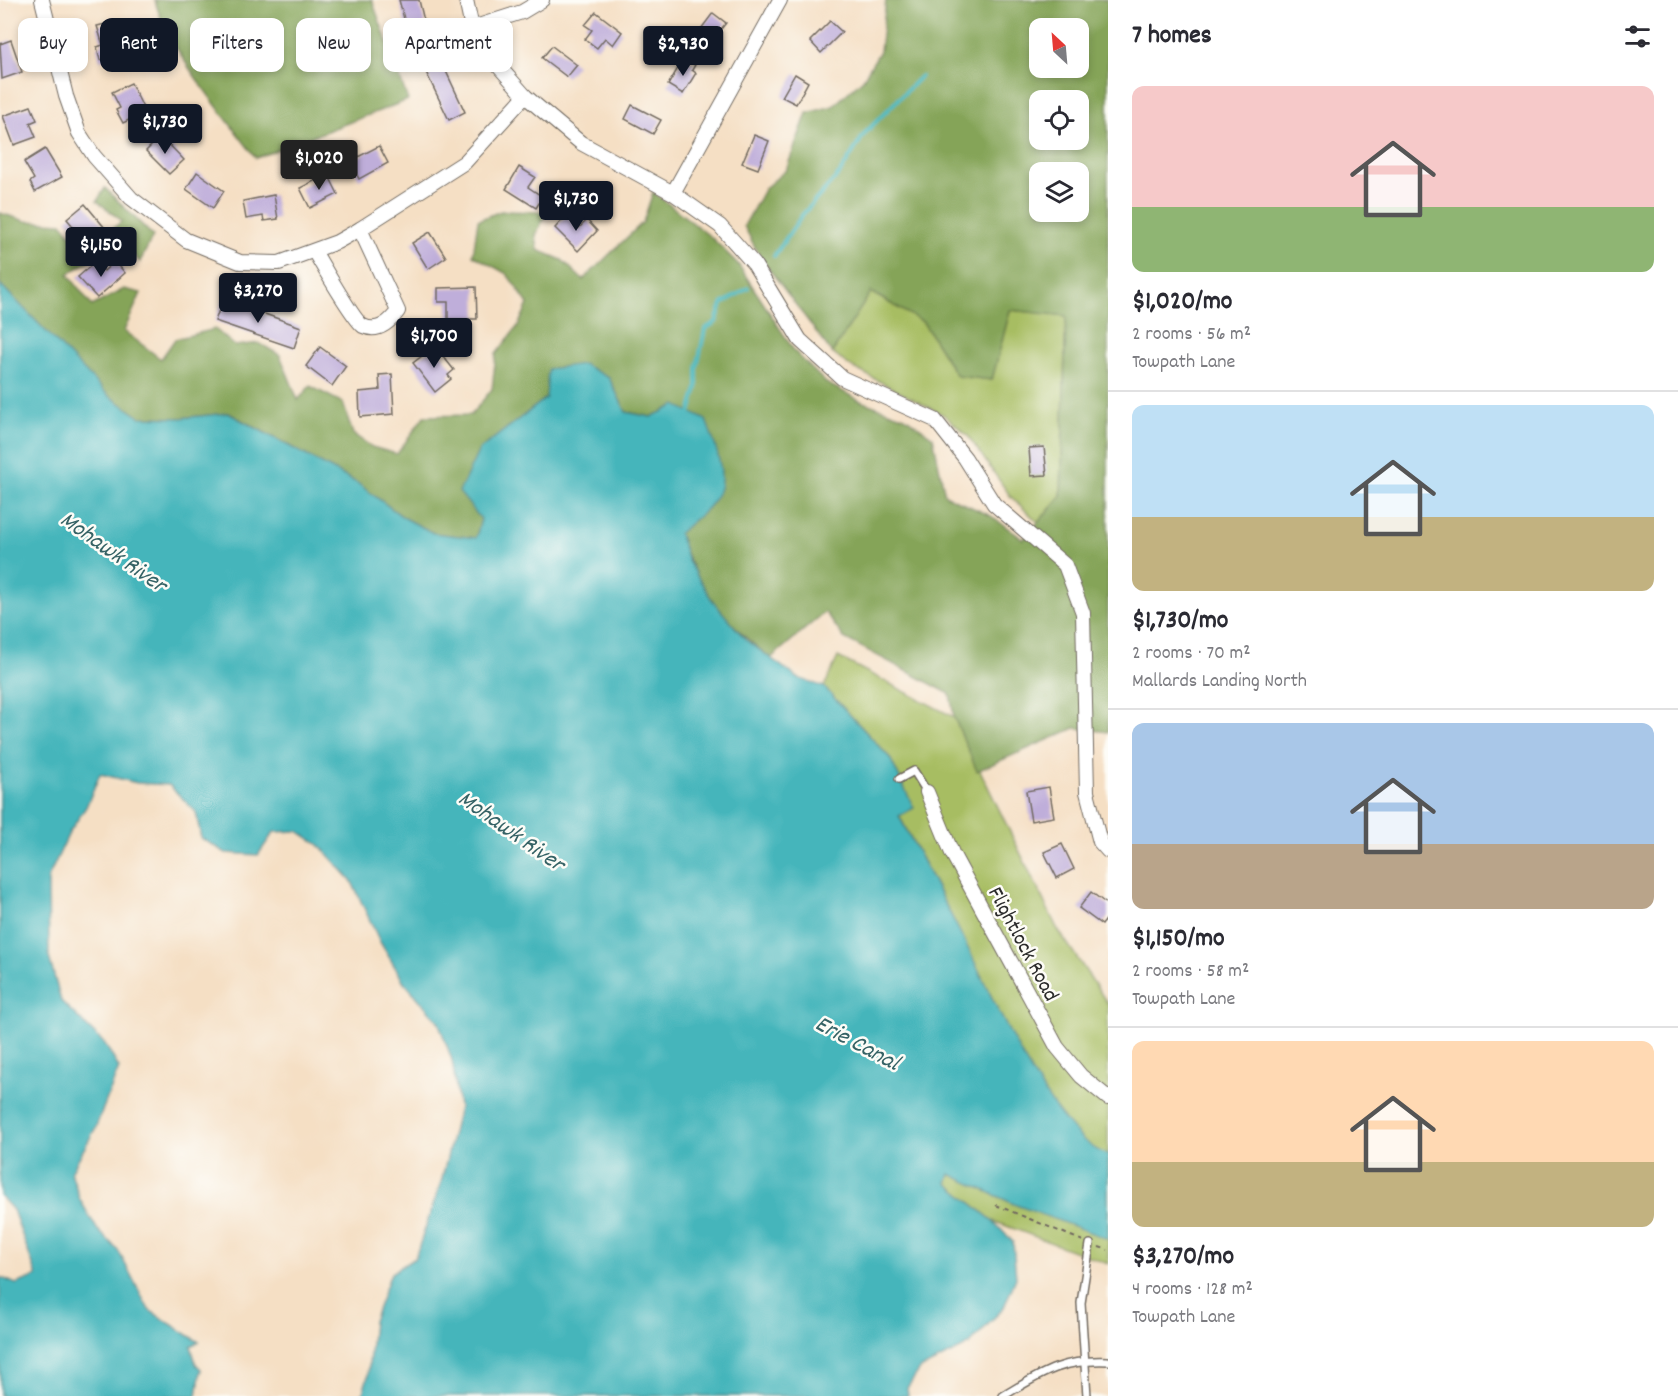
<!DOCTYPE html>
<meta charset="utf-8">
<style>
body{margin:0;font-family:Dekko,sans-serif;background:#f2f2f3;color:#2b2b33;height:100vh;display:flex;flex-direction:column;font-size:22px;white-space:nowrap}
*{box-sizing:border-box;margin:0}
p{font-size:20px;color:#7c7c81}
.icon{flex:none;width:33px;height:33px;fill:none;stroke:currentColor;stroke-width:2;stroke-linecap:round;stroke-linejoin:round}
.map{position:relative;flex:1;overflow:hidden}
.drawer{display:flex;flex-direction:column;background:#fff;width:570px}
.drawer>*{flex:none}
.banner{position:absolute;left:18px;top:18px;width:570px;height:54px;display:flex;gap:12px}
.needle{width:39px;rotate:334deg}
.buttons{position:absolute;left:1029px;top:18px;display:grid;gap:12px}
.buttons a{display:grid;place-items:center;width:60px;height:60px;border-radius:12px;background:#fff;box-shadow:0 3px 9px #0003;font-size:30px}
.price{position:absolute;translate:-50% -51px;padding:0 14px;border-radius:6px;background:#111827;color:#fff;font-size:20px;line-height:39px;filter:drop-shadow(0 2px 3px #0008)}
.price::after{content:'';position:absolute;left:50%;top:36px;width:18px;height:14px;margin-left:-9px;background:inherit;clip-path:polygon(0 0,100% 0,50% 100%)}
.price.active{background:#222;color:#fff}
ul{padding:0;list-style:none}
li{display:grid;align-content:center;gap:12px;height:318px;padding:0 24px}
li+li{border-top:2px solid #e1e1e2}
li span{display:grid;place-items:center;height:186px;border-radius:12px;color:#555}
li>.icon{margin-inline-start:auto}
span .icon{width:108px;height:108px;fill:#fffc;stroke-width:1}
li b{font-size:26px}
h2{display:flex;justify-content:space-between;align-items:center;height:72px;padding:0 24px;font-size:26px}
.tag{padding:0 21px;border-radius:12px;background:#fff;box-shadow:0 3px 9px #0003;font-size:21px;line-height:54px}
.tag.active{background:#111827;color:#fff}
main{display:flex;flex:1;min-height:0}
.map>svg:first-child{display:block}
</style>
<main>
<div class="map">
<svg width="1108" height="1396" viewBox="0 0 1108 1396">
<rect width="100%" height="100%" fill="#fdfcf7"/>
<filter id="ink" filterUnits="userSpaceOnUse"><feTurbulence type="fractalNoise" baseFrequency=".0167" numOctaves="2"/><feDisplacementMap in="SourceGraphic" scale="12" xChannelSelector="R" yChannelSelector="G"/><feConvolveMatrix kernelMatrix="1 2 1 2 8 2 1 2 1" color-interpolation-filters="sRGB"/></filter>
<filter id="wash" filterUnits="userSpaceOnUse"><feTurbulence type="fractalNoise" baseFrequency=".008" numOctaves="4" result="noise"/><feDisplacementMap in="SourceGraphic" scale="24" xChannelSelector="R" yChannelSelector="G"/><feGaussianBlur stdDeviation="1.35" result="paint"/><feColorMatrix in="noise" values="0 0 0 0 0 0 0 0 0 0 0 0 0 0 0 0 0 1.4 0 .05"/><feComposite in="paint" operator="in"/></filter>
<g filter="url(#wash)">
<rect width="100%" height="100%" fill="#f5dfc4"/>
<g fill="#a7bd62" stroke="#697446" stroke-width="1.5">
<path d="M 870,292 L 923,322 L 957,376 L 992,380 L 1010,310 L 1066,315 L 1061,497 L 1038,522 L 1011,497 L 968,436 L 944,415 L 850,366 L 832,353 Z"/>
<path d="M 838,657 L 954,717 L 1057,928 L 1108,1004 L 1108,1264 L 993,1221 L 947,1183 L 950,1174 L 954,921 L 899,815 L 913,808 L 890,758 L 824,687 Z"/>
</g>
<g fill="#85a458" stroke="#586842" stroke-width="1.5" fill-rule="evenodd">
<path d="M 155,0 L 372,0 L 408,100 L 256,158 C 227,119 165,45 155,0 Z"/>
<path d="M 886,0 L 1108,0 L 1108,732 L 1075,728 L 977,771 L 954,717 L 950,694 L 844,638 L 825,612 L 771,658 C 728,627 694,584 679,533 L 709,506 L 676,405 L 651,417 L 626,412 L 609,378 L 546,398 L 479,450 L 481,520 L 476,538 L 433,533 L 403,517 L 357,483 L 229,413 L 181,418 L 140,417 L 108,395 L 0,284 L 0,213 L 26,221 L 62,223 L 84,252 L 122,221 L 97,201 L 105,188 L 153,236 L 140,262 L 120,241 L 68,274 L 92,306 L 124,289 L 141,293 L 124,331 L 161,359 L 175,339 L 215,329 L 235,346 L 259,343 L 280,355 L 298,400 L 310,386 L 343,403 L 353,434 L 372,447 L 397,454 L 424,416 L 471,415 L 492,389 L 496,354 L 518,326 L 528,304 L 507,274 L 473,255 L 478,220 L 501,211 L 547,212 L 536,235 L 538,250 L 562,260 L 583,280 L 643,222 L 653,192 L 711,237 L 738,264 L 795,352 L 826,383 L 863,402 L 905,417 L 933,437 L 945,495 L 991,516 L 1023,539 L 1061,497 L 1066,316 L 1010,310 L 992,380 L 957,376 L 923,322 L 871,292 L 832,353 L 760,257 L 744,226 L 765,188 L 786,170 L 807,113 L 833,106 L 863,79 L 880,51 ZM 1040,28 L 1078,28 L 1078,68 L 1040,68 ZM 1040,100 L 1078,100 L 1078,140 L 1040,140 ZM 1040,172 L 1078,172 L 1078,212 L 1040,212 Z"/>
</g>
<path fill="#45b5bb" stroke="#387073" stroke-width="1.5" d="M 0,284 L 108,395 L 140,417 L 181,418 L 228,413 L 357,483 L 403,517 L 433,533 L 476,538 L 481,519 L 459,492 L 479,450 L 546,398 L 548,369 L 583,364 L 609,378 L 626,412 L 651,417 L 676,405 L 706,420 C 713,439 725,468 720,488 C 715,506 692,521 679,533 L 688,561 L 712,600 L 746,640 L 798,678 L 824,687 L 890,758 L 914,808 L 899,816 C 921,858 943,899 965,942 C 991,994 1052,1137 1108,1155 L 1108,1239 L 1016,1205 L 950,1174 L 947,1183 L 993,1221 L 1013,1242 L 1016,1278 L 1004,1307 L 969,1345 L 920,1369 L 907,1388 L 908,1396 L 362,1396 L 368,1376 L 373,1321 L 391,1273 L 415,1258 L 442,1179 L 459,1107 L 452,1060 L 438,1021 L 404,982 L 380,942 L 351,880 L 319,845 L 298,831 L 274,832 L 258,855 L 226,853 L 201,838 L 196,812 L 169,785 L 137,783 L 100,774 L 86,807 L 70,831 L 48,878 L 49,957 L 61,1001 L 105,1044 L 119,1068 L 95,1129 L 71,1172 L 80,1200 L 97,1229 L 118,1250 L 149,1310 L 199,1342 L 191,1346 L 196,1364 L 201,1369 L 197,1396 L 0,1396 L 0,1277 L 16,1284 L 37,1276 L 13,1210 L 0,1196 Z"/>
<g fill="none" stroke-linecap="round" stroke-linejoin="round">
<g stroke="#45b5bb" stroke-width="4">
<path d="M 774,256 L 803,214 L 840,173 L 865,133 L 921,76"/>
<path d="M 689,417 L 697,388 L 697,368 L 705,329 L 716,322 L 722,304 L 748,288"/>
</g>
</g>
<g id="blocks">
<g fill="#bfaeda">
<path d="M 399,0 L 419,0 L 425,25 L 407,30 Z"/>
<path d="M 596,12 L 622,32 L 613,45 L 605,38 L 597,48 L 585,39 L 592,30 L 585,25 Z"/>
<path d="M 713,13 L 726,23 L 710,43 L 698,33 Z"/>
<path d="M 118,21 L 126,52 L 100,60 L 97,47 L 103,45 L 97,26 Z"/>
<path d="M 830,21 L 842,32 L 821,53 L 810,41 Z"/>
<path d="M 431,39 L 465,112 L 449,120 L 414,47 Z"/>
<path d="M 11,40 L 22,72 L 2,79 L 0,44 Z"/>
<path d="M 552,46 L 577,65 L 567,77 L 542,58 Z"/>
<path d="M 684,58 L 695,65 L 692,70 L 696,73 L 683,94 L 668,85 Z"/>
<path d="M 795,74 L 808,82 L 796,104 L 782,97 Z"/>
<path d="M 131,83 L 145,112 L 123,123 L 116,110 L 120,108 L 112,92 Z"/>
<path d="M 632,105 L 661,120 L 653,134 L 625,119 Z"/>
<path d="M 31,106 L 37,120 L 30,123 L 36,137 L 14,145 L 3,116 Z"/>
<path d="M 157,108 L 163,119 L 148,127 L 142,116 Z"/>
<path d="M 754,135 L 769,141 L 758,169 L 742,163 Z"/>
<path d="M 161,136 L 184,160 L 169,174 L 146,151 Z"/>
<path d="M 379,146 L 388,163 L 359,179 L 350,161 Z"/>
<path d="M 45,149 L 62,177 L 35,192 L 30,182 L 34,179 L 24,162 Z"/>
<path d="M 519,167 L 535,177 L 528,187 L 543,197 L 536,208 L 506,189 Z"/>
<path d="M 197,172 L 224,191 L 213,208 L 186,189 Z"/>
<path d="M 328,174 L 338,194 L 310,208 L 300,188 Z"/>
<path d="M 274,195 L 278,219 L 264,221 L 263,216 L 246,219 L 243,201 Z"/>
<path d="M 85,204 L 105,228 L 87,243 L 67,219 Z"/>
<path d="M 567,215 L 579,228 L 587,220 L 597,231 L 578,251 L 555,228 Z"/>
<path d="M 430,232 L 446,257 L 428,269 L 412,243 Z"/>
<path d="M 96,261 L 104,271 L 115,261 L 125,273 L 97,298 L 78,277 Z"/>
<path d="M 476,287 L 477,319 L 448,319 L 448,302 L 438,302 L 438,288 Z"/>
<path d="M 223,299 L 301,327 L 294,348 L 215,321 Z"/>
<path d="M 435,346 L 454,370 L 448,375 L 451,379 L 435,392 L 413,363 Z"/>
<path d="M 320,347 L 346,366 L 332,386 L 306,366 Z"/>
<path d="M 392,374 L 394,414 L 360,417 L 359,392 L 380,390 L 379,375 Z"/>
<path d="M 1044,447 L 1047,475 L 1031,476 L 1029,448 Z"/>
<path d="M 1049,787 L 1054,817 L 1031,821 L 1026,791 Z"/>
<path d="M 1062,844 L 1074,869 L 1057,878 L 1044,852 Z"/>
<path d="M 1091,892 L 1108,905 L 1108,917 L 1102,925 L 1079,908 Z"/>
</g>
</g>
</g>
<g filter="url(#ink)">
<use href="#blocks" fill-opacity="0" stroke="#726a61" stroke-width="1.5"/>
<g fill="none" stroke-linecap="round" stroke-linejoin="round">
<defs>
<g id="lane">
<path d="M 899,779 L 914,771 L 927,792"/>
<path d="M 1003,1396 C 1042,1373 1061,1359 1108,1361"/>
<path d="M 1087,1396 L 1081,1303 L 1090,1244"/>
</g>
<g id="street">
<path d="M 42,0 L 66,96 L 79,133 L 94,156 L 131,198 L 186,240 L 240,262 L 279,263 L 337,242 L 360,229 L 465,162 L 525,96"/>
<path d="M 466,0 L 472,28 L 494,61 L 525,96 L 581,143 L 673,193 L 720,226 L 754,264 L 800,340 L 842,378 L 935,420 L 965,458 L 994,504 L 1065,565 L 1083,613 L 1087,792 L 1100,842 L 1108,851"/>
<path d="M 472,28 L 522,12 L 542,0"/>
<path d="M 673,193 L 780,0"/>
<path d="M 314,251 C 321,263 355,322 363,326 C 378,333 389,323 398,311 L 360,229"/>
<path d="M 927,792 L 952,853 L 1057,1047 L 1081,1076 L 1108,1098"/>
</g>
</defs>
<use href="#lane" stroke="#726a61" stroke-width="10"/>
<use href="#street" stroke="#726a61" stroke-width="16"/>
<g stroke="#726a61" stroke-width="2" stroke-dasharray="4.5 4.5" stroke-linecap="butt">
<path d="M 996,1205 L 1083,1241"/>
<path d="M 1099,1247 L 1108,1250"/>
</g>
<use href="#lane" stroke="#fff" stroke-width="7"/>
<use href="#street" stroke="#fff" stroke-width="14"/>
</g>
</g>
<g text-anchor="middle" stroke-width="5" stroke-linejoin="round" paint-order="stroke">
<g font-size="22" fill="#2b2b2b" stroke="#fdfcf7">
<text transform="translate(1025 943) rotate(62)" y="8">Flightlock Road</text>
</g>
<g font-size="24" font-style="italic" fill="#356265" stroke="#fdfcf7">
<text transform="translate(114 551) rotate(35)" y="8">Mohawk River</text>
<text transform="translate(512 830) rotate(35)" y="8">Mohawk River</text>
<text transform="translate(858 1042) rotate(28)" y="8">Erie Canal</text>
</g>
</g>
</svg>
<div class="buttons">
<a><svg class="needle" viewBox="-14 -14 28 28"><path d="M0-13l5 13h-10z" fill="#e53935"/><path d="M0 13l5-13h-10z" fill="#7c7c81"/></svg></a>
<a><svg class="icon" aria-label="locate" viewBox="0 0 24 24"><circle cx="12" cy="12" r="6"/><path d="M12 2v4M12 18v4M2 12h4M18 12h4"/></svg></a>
<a><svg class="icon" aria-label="layers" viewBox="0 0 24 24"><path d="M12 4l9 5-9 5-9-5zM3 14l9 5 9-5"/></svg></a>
</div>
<b class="price" style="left:683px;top:77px">$2,930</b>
<b class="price" style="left:165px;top:155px">$1,730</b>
<b class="price active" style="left:319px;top:191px">$1,020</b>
<b class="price" style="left:576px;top:232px">$1,730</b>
<b class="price" style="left:101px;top:278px">$1,150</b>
<b class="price" style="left:258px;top:324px">$3,270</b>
<b class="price" style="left:434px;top:369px">$1,700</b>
<div class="banner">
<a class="tag">Buy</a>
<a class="tag active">Rent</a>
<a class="tag">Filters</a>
<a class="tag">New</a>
<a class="tag">Apartment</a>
</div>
</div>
<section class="drawer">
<h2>7 homes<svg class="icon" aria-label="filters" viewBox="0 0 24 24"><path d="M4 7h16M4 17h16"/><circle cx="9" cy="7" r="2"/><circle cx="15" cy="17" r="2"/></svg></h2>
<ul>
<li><span style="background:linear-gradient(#f6c9c9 65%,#8fb573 0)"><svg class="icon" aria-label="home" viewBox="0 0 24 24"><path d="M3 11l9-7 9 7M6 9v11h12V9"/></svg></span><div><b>$1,020/mo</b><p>2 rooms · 56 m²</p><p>Towpath Lane</p></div></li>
<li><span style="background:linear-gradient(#bfe0f5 60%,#c2b280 0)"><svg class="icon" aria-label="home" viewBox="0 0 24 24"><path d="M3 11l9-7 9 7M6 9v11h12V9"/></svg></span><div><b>$1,730/mo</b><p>2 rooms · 70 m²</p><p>Mallards Landing North</p></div></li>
<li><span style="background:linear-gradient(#a9c7e8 65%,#b9a48a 0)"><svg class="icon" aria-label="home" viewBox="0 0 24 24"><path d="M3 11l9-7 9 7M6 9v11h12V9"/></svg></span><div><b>$1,150/mo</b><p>2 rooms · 58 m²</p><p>Towpath Lane</p></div></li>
<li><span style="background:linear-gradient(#ffd9b3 65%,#c2b280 0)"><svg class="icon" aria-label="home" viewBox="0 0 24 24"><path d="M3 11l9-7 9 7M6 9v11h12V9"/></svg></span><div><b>$3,270/mo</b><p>4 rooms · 128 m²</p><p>Towpath Lane</p></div></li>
</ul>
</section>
</main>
